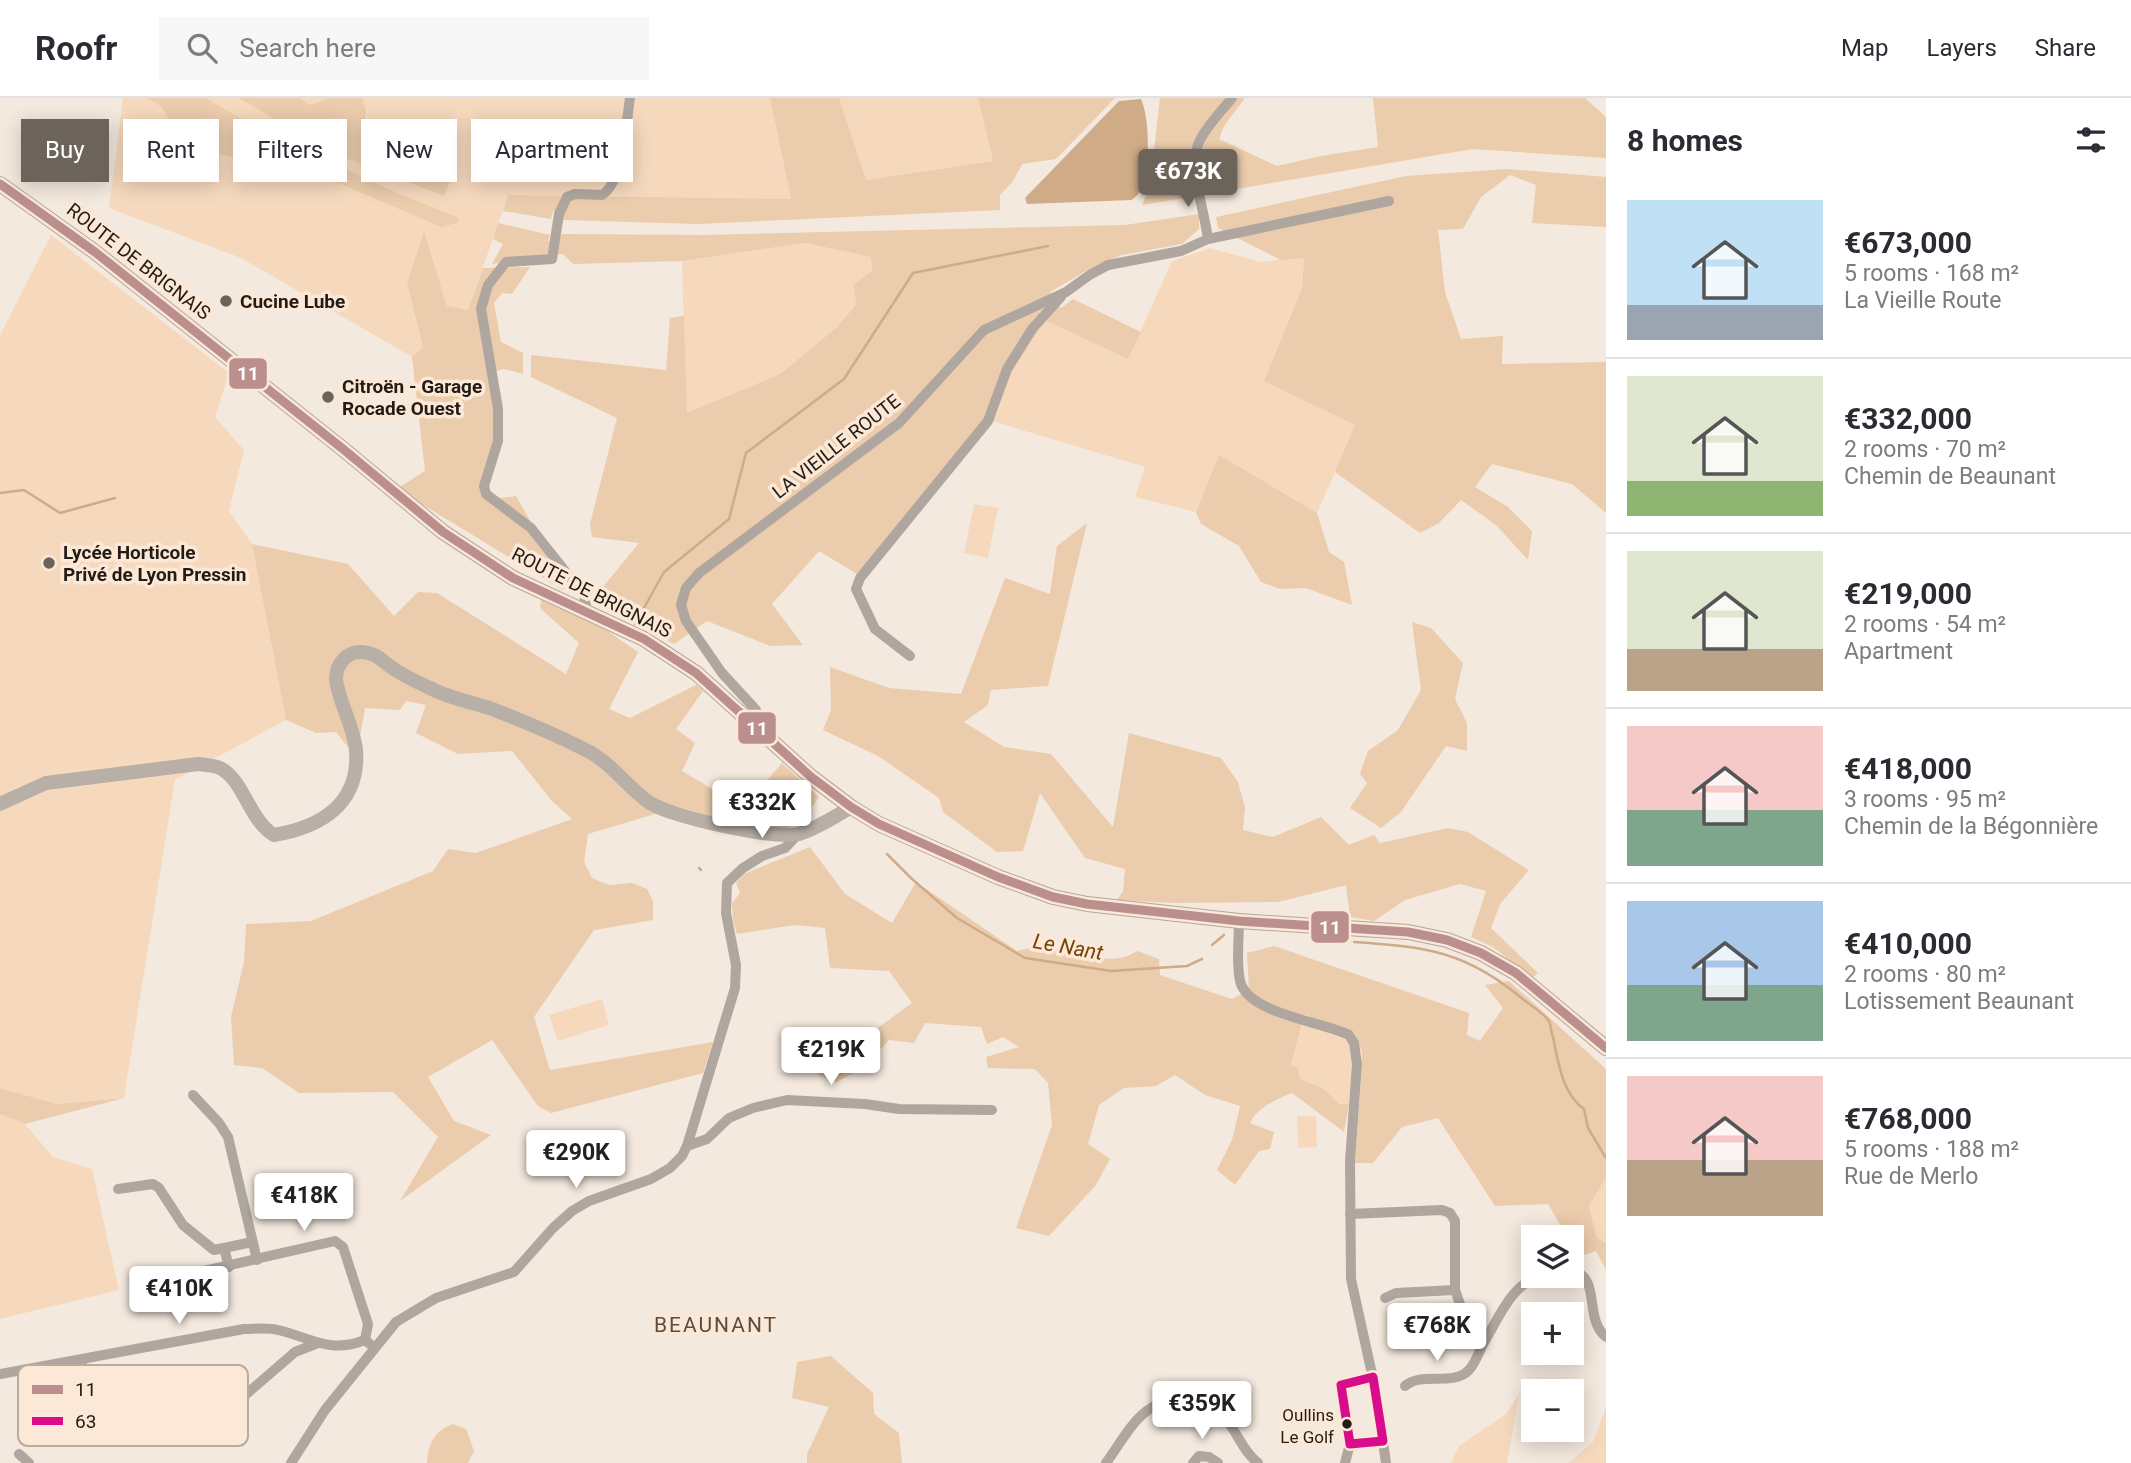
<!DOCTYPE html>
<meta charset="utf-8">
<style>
body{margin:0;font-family:Roboto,sans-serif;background:#f7f7f7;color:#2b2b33;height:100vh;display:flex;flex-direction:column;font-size:26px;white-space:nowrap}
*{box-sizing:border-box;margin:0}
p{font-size:23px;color:#7c7c81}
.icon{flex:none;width:38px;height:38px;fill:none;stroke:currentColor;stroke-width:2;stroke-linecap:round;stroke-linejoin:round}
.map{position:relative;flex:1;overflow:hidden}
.details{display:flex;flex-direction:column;background:#fff;width:525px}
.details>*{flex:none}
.hud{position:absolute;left:21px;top:21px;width:665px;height:63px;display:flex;gap:14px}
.buttons{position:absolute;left:1521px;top:1127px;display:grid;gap:14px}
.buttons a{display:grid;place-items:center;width:63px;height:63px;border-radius:0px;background:#fff;box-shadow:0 4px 18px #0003;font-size:35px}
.price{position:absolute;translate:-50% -60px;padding:0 16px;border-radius:7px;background:#fff;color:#222;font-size:23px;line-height:46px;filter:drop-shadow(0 2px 4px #0008)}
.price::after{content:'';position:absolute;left:50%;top:42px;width:21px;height:16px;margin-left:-10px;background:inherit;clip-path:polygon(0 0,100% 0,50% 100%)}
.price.active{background:#6c645b;color:#fff}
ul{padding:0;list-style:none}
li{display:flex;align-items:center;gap:21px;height:175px;padding:0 21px}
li+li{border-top:2px solid #e1e1e2}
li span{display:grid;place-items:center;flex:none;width:196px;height:140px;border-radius:0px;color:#555}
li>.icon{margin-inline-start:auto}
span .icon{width:84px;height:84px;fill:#fffc;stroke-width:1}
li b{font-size:30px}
h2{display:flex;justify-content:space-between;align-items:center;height:84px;padding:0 21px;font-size:30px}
.tag{padding:0 24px;border-radius:0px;background:#fff;box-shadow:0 4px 18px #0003;font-size:24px;line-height:63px}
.tag.active{background:#6c645b;color:#fff}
header{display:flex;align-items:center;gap:42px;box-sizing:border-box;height:98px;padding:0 35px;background:#fff;border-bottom:2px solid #e1e1e2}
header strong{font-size:33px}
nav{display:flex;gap:38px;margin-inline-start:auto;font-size:24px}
.search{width:490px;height:63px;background:#f7f7f7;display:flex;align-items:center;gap:18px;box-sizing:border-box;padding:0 24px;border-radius:0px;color:#7c7c81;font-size:26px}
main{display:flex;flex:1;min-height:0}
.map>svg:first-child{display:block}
</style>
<header>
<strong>Roofr</strong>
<div class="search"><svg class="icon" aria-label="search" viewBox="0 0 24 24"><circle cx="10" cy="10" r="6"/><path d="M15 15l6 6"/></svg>Search here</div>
<nav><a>Map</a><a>Layers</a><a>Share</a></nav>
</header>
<main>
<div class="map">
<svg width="1606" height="1365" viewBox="0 0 1606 1365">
<rect width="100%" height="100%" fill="#f4e9de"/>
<g fill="#f6d9bd">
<path d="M 123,0 L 770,0 L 791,101 L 508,97 L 468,212 L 447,208 L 424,136 L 407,185 L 423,251 L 412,259 L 241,160 L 109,110 Z"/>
<path d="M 839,0 L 978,0 L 993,63 L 866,82 Z"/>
<path d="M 51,137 L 229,275 L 215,319 L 244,352 L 229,413 L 252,446 L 286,622 L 175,682 L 124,1000 L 57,1006 L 0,990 L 0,237 Z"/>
<path d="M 805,145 L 871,159 L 872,173 L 856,207 L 836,230 L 780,276 L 686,316 L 682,163 Z"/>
<path d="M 1210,150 L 1261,164 L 1304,159 L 1302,190 L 1264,283 L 1356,327 L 1317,415 L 1219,358 L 1196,414 L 1135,399 L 1145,369 L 992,323 L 1013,272 L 1045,221 L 1128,261 L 1172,163 Z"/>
<path d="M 974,406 L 998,410 L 988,460 L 964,455 Z"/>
<path d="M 602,901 L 609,927 L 558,943 L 549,917 Z"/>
<path d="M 1303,926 C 1315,930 1328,933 1340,938 C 1361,948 1350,988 1349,1006 L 1339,1007 L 1324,991 L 1300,981 L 1289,969 Z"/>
<path d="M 0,1016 L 25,1026 L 53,1059 L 92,1071 L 119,1192 L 0,1221 Z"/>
<path d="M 1297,1018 L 1316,1018 L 1317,1049 L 1298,1050 Z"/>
<path d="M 1606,1079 L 1606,1145 L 1597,1140 L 1589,1108 Z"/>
<path d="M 1519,1296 L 1507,1365 L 1451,1365 L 1459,1348 L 1506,1316 Z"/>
<path d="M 1606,1309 L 1606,1365 L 1568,1365 L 1593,1344 Z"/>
</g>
<g fill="#ebccac">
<path d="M 148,0 L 205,0 L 279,41 L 395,94 L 459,120 L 457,125 L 441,129 L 322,78 L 212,55 L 175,33 L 162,9 Z"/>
<path d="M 239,0 L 300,0 L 309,7 L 331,0 L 362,0 L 366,13 L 364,29 L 382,48 L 436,63 L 451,81 L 444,98 L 328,53 Z"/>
<path d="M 770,0 L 839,0 L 866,82 L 993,63 L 978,0 L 1115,0 L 1056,61 L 1022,66 L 1013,83 L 1000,97 L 1000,112 L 698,126 L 563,122 L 563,114 L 553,113 L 551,121 L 503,113 L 508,97 L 791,101 Z"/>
<path d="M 1160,0 L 1245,0 L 1224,28 L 1219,41 L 1277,68 L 1321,58 L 1378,49 L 1373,0 L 1585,0 L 1606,19 L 1606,60 L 1473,51 L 1142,107 L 1150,88 Z"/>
<path d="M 1507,71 L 1606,79 L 1606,129 L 1532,125 L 1536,87 L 1510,77 L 1481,99 L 1463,131 L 1438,132 L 1445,194 L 1461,241 L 1503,238 L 1502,266 L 1606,264 L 1606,415 L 1572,386 L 1492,366 L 1475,389 L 1508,409 L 1532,433 L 1528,462 L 1496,427 L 1461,402 L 1439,425 L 1420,435 L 1335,374 L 1355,327 L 1264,283 L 1302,190 L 1304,160 L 1281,162 L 1218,130 L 1216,119 L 1406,78 Z"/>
<path d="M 1199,116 L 1199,131 L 1182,146 L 1122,157 L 1096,167 L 1050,194 L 1061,210 L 1073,201 L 1141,234 L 1128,261 L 1045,222 L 1013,272 L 992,323 L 887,455 L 857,476 L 819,453 L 772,506 L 803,547 L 770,548 L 707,523 L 674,546 L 594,500 L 639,445 L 592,439 L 590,426 L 617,320 L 531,279 L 531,257 L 666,272 L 670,220 L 684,218 L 687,315 L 780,276 L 836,230 L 856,207 L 854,186 L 872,173 L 871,159 L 805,145 L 682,163 L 573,166 L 563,156 L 492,166 L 503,146 L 493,141 L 498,125 L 550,137 L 548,143 L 558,146 L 562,136 L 703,137 L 1125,127 Z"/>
<path d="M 424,134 L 447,208 L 468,212 L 483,170 L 530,169 L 512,196 L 502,195 L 494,205 L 501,244 L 523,255 L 523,276 L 504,271 L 488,275 L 495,315 L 494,343 L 486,367 L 488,402 L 516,398 L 567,487 L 563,492 L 397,391 L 425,373 L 412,259 L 423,250 L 407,185 Z"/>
<path d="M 1219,357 L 1317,415 L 1329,454 L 1344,464 L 1352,507 L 1306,490 L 1280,491 L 1261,484 L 1239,448 L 1201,426 L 1196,414 Z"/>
<path d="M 1087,425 L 1048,588 L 991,592 L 988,607 L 964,624 L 1004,649 L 1051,656 L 1113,729 L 1129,635 L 1221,660 L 1238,684 L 1245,710 L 1243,732 L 1273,739 L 1321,719 L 1349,747 L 1374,737 L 1380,745 L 1448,730 L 1468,734 L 1529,772 L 1500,806 L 1491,830 L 1538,875 L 1532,880 L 1493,849 L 1471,839 L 1486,793 L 1460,786 L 1405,802 L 1374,823 L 1350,819 L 1346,787 L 1278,804 L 1174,805 L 1117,802 L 1123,793 L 1125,771 L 1085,760 L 1040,695 L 1023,753 L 997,754 L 943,714 L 939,700 L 878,658 L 823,632 L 831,612 L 830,569 L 889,590 L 961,596 L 1005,480 L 1050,496 L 1057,448 Z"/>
<path d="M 252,446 L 348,466 L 394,518 L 418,494 L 437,495 L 566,576 L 579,545 L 540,510 L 541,502 L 606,532 L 638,554 L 609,611 L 630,620 L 696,587 L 703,593 L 676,631 L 695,645 L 682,673 L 746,711 L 774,718 L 779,711 L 756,695 L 782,665 L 819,699 C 810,712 804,723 789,729 C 768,738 690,712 665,705 L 655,716 L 588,736 L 584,764 L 592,780 L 609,787 L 632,785 L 647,791 L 653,803 L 653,822 L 594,832 L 534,919 L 550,972 L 713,944 L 703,975 L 551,1015 L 538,1008 L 492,942 L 428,979 L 454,1023 L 491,1037 L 400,1103 L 438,1039 L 393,994 L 299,995 L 262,970 L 234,967 L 231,919 L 244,864 L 246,826 L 311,823 L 433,773 L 448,751 L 476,755 L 572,721 L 552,703 L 512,653 L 458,656 L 416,635 L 426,607 L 406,603 L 400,612 L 365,610 L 359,644 L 351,653 L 336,634 L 316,635 L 286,622 Z"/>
<path d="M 1412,524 L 1431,530 L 1463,565 L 1455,601 L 1467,625 L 1467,653 L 1446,648 L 1401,714 L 1381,730 L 1350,710 L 1367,685 L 1360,676 L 1368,653 L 1398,632 L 1421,592 Z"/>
<path d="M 810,749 L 845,796 L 892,825 L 916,784 L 1017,853 C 1026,851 1036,848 1045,849 C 1075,853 1110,871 1137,853 L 1159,861 L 1160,877 L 1232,901 L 1249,892 L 1247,855 L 1274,848 L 1469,915 L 1467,937 L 1480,943 L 1503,910 L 1485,887 L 1509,883 L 1606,971 L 1606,1079 L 1589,1108 L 1597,1140 L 1606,1145 L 1606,1172 L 1596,1153 L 1578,1159 L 1572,1148 L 1572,1139 L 1567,1139 L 1548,1106 L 1495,1108 L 1438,1020 L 1402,1029 L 1373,1065 L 1355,1065 L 1362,969 L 1362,955 L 1355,935 L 1305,917 L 1290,968 L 1297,969 L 1300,981 L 1324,991 L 1339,1006 L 1349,1006 L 1344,1034 L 1292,995 C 1277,1001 1258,1009 1250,1025 L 1274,1034 L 1270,1051 L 1259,1053 L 1235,1087 L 1217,1072 L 1232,1042 L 1240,1008 L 1205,997 L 1175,977 L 1156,988 L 1124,990 L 1099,1007 L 1088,1046 L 1110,1061 L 1096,1087 L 1049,1138 L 1016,1130 L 1052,1027 L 1048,985 L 1035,971 L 988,970 L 986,959 L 1019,949 L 1003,939 L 987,946 L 981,929 L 925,925 L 914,945 L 889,942 L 877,955 L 873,964 L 837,984 L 818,977 L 816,966 L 845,950 L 846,939 L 862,932 L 868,937 L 912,905 L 889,873 L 830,870 L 825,830 L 795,827 L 737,836 L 733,822 L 732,805 L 740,795 L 736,785 L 746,775 Z"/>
<path d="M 0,990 L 57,1006 L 124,1000 L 25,1026 L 0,1016 Z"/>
<path d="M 831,1258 L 873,1295 L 874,1316 L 899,1335 L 902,1365 L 807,1365 L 807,1356 L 829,1309 L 792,1300 L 797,1264 Z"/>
<path d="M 453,1326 L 466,1331 L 474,1353 L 468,1365 L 427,1365 C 428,1346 434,1333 453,1326 Z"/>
</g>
<path fill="#d0ab87" d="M 1141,1 C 1150,21 1150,68 1142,90 C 1140,95 1136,98 1132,102 L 1027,106 L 1025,100 L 1119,3 Z"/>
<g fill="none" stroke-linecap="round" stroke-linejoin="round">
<g stroke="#d0ab87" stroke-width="2.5">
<path d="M 0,395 L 24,392 L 60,415 L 115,400"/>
<path d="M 635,526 L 664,474 L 729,421 L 746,355 L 844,281 L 913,175 L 1048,148"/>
<path d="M 887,756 L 912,781 L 957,820 L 1025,860 L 1111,873 L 1187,868 L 1202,861"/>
<path d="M 699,770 L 701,772"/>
<path d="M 1354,844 C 1427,849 1466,853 1524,902 C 1531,908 1544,915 1549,923 C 1551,927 1551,934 1553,939 C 1558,963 1562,996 1584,1011 L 1588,1030 L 1606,1060"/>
<path d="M 1212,847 L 1224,837"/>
</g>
<g stroke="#afa79f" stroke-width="10">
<path d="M 1208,141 C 1205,115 1188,68 1199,44 C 1207,27 1221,14 1232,0"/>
<path d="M 587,513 L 584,497 L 531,430 L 486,396 L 484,388 L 498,343 L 498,311 L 481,211 L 488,187 L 506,164 L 552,161 L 559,116 L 567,99 L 575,96 L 602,97 C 624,83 626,25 630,0"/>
<path d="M 910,558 L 875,531 L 856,491 L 860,480 L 988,323 L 1007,271 L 1032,231 L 1061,199"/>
<path d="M 762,635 L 756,612 L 722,575 L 686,523 L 681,507 L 686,490 L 699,475 L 899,325 L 984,232 L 1066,194 L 1091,176 L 1108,167 L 1181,153 L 1208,141 L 1389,103"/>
<path d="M 1239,823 C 1239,842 1236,864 1240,883 C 1248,916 1321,923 1349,937 L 1354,945 L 1357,966 L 1350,1063 L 1351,1181 L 1376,1294 L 1386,1365"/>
<path d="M 193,997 L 219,1025 L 228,1039 L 257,1162"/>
<path d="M 687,1048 L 707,1041 L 729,1020 L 753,1010 L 787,1002 L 865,1006 L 899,1011 L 992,1012"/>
<path d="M 118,1091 L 153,1086 L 159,1090 L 183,1127 L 214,1152 L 224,1150"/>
<path d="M 1350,1116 L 1442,1112 L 1450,1115 L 1455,1123 L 1455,1192 L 1474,1245 L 1483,1246 C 1498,1222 1511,1186 1540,1178"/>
<path d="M 229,1169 L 224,1150 L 252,1144"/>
<path d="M 1572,1172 C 1602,1180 1583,1220 1606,1239"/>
<path d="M 151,1185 L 335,1143 L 343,1149 L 368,1226 L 365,1242 L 370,1246"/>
<path d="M 1385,1200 L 1396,1195 L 1455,1192"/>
<path d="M 81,1262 L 85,1281 L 115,1305 L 142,1320 L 172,1326 L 202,1323 L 228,1312 L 295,1254 L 318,1245"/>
<path d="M 0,1276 L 244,1231 C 255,1231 268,1229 278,1232 C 312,1240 329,1256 365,1242"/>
<path d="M 1405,1288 C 1422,1273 1453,1289 1469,1272 C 1475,1266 1479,1254 1483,1246"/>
<path d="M 1350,1346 L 1383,1343"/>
<path d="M 19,1356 L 29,1365"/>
<path d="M 291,1365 L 325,1312 L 396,1224 L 436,1200 L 514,1174 L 553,1130 L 572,1113 L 589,1103 L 651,1081 L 670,1070 L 682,1058 L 687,1048 L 735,890 L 736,867 L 726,815 L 727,785 L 743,770 L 762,758 L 785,750 L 798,736"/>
<path d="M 1106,1365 C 1129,1333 1146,1293 1193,1304 C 1205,1307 1217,1311 1226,1321 C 1238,1336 1243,1353 1258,1365"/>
<path d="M 1193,1365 L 1199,1358 L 1209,1359 L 1218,1365"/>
<path d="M 1345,1365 L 1350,1346 L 1341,1287 L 1373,1279"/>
</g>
<path stroke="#b8afa7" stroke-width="14" d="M 0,706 L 46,685 L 198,666 C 204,667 214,667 220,670 C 244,682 249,722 274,737 C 321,729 360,706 356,652 C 354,629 338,602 336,581 C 336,566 347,553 362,554 C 377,555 382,563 394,571 C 407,580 422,586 436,593 C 454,601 474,605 492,611 C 523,623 554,636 584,651 C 610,663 627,689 650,705 C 672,719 774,742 799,736 C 817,730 835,719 851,709"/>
<path stroke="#b3a89e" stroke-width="16" d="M 0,86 L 95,154 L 343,351 L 443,434 L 513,480 L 644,541 L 696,575 L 810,678 L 851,709 L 879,726 L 998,779 L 1053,799 L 1087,806 L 1239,823 L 1408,834 L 1447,842 L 1481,855 L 1516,875 L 1606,950"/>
<defs>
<path id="bus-1" d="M 0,86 L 95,154 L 343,351 L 443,434 L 513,480 L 644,541 L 696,575 L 810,678 L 851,709 L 879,726 L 998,779 L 1053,799 L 1087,806 L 1239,823 L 1408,834 L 1447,842 L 1481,855 L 1516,875 L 1606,950"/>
<path id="bus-2" d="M 1373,1279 L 1383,1343 L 1350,1346 L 1341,1287 Z"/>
</defs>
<use href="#bus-1" stroke="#fce8d6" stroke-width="14"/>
<use href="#bus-2" stroke="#fce8d6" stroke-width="14"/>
<use href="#bus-1" stroke="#bc8f8f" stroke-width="9"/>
<use href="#bus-2" stroke="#d80d8c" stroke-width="9"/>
</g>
<g fill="#6c645b" stroke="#fce8d6" stroke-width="2.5">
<circle cx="226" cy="203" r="7"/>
<circle cx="328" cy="299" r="7"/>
<circle cx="49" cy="465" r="7"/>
</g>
<circle fill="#231c15" stroke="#fce8d6" stroke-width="2.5" cx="1347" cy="1326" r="6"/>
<g text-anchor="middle" stroke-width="7" stroke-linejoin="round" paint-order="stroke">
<g font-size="17" fill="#231c15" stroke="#fce8d6" text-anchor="end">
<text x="1334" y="1323">Oullins<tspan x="1334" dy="22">Le Golf</tspan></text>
</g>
<g font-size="19" fill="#231c15" stroke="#fce8d6">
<text transform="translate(139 163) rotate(38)" y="7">ROUTE DE BRIGNAIS</text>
<text transform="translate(836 348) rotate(-38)" y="7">LA VIEILLE ROUTE</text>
<text transform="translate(592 494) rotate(27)" y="7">ROUTE DE BRIGNAIS</text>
</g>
<g font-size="19" font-weight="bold" fill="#231c15" stroke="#fce8d6" text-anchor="start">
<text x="240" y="210">Cucine Lube</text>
<text x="342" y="295">Citroën - Garage<tspan x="342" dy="22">Rocade Ouest</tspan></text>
<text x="63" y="461">Lycée Horticole<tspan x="63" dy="22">Privé de Lyon Pressin</tspan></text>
</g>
<g font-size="21" font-style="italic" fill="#714409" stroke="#fce8d6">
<text transform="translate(1068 849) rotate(10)" y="7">Le Nant</text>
</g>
<g font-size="21" letter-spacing="2" fill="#5d4d3e" stroke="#fce8d6">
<text x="716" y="1234">BEAUNANT</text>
</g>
</g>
<rect x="18" y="1267" width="230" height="81" rx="10" fill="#fce8d6" stroke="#bbab9c" stroke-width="2"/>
<rect x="32" y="1287" width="31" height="9" fill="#bc8f8f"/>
<rect x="32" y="1319" width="31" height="8" fill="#d80d8c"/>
<g font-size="19" fill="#231c15">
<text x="75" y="1298">11</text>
<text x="75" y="1330">63</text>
</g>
<g stroke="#fce8d6" stroke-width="2.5">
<rect x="228" y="259" width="40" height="33" rx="7" fill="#bc8f8f"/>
<rect x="737" y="613" width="40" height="34" rx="7" fill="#bc8f8f"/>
<rect x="1310" y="812" width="40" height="34" rx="7" fill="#bc8f8f"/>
</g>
<g font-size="19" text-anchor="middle" font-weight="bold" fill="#fff">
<text x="248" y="282">11</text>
<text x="757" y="637">11</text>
<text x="1330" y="836">11</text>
</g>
</svg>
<div class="buttons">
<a><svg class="icon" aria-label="layers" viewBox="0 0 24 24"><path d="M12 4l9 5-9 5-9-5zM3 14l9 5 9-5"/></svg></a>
<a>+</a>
<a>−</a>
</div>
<b class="price active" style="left:1188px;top:111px">€673K</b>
<b class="price" style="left:762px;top:742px">€332K</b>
<b class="price" style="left:831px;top:989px">€219K</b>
<b class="price" style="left:576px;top:1092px">€290K</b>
<b class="price" style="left:304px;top:1135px">€418K</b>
<b class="price" style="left:179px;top:1228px">€410K</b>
<b class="price" style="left:1437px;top:1265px">€768K</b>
<b class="price" style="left:1202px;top:1343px">€359K</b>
<div class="hud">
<a class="tag active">Buy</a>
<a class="tag">Rent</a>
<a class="tag">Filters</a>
<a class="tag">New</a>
<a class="tag">Apartment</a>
</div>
</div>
<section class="details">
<h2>8 homes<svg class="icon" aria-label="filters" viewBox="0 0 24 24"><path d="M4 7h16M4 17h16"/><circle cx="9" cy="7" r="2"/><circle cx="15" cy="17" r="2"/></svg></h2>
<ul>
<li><span style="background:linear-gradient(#bfe0f5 75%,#9aa5b1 0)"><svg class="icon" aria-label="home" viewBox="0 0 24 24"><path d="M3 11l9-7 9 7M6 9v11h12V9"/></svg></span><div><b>€673,000</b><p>5 rooms · 168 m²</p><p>La Vieille Route</p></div></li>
<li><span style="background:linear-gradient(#dfe7d0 75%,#8fb573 0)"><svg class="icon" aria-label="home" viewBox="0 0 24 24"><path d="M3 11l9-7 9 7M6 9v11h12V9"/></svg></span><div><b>€332,000</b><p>2 rooms · 70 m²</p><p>Chemin de Beaunant</p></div></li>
<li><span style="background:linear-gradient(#dfe7d0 70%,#b9a48a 0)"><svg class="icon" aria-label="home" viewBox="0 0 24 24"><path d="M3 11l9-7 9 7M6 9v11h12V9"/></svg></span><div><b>€219,000</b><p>2 rooms · 54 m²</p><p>Apartment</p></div></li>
<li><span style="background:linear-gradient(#f6c9c9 60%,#7fa58c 0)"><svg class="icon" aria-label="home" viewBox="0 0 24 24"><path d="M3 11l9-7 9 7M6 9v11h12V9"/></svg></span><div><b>€418,000</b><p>3 rooms · 95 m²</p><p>Chemin de la Bégonnière</p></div></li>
<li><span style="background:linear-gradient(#a9c7e8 60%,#7fa58c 0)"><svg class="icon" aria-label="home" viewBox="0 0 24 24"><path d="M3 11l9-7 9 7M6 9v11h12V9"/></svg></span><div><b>€410,000</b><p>2 rooms · 80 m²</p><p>Lotissement Beaunant</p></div></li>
<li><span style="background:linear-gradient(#f6c9c9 60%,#b9a48a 0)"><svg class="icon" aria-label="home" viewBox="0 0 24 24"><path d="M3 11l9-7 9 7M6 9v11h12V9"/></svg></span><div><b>€768,000</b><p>5 rooms · 188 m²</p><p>Rue de Merlo</p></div></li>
</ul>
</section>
</main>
